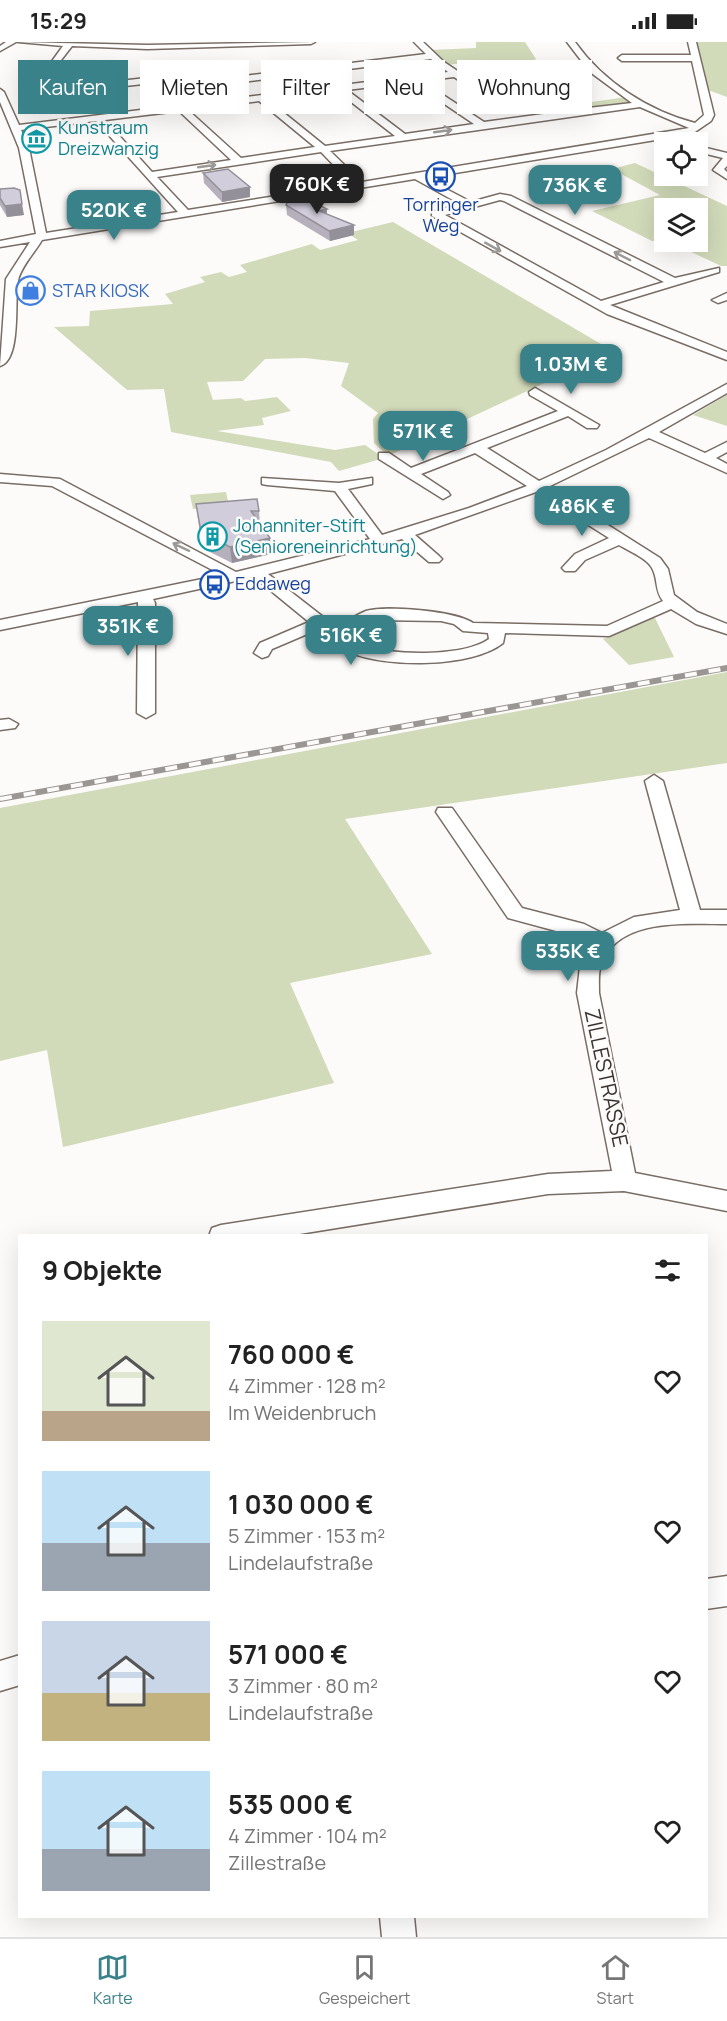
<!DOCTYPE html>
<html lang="de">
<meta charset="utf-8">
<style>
body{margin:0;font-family:Manrope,sans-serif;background:#f6f6f6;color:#222;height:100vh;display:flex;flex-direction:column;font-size:22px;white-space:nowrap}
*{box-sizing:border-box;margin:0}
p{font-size:20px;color:#767676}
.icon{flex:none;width:33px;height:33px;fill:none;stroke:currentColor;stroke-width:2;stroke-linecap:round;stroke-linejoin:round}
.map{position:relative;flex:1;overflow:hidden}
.panel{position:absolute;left:18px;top:1192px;width:690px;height:684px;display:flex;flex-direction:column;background:#fff;border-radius:0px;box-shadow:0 6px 24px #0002}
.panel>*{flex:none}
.top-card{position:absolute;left:18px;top:18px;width:692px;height:54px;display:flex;gap:12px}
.controls{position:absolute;left:654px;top:90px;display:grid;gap:12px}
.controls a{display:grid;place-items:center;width:54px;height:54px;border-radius:0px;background:#fff;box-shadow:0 6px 24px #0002;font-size:30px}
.price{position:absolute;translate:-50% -51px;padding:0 14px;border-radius:12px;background:#3a8289;color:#fff;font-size:20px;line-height:39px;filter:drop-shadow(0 2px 3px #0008)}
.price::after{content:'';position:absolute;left:50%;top:36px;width:18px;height:14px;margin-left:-9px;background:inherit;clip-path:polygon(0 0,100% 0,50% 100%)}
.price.selected{background:#222;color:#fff}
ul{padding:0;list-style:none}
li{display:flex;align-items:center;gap:18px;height:150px;padding:0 24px}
li span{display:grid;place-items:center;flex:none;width:168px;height:120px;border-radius:0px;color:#555}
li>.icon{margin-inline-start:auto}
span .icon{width:72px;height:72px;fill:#fffc;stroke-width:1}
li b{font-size:26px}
h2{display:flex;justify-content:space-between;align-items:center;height:72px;padding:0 24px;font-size:26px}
.tag{padding:0 21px;border-radius:0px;background:#fff;box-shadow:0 6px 24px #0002;font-size:21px;line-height:54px}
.tag.selected{background:#3a8289;color:#fff}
.status{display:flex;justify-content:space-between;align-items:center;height:42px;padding:0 30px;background:#fff;direction:ltr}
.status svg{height:16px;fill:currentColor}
.tab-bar{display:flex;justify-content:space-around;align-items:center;height:84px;border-top:2px solid #e0e0e0;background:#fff;font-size:16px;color:#767676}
.tab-bar a{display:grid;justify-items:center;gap:3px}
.tab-bar .selected{color:#3a8289}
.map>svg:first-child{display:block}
</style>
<div class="status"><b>15:29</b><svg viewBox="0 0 49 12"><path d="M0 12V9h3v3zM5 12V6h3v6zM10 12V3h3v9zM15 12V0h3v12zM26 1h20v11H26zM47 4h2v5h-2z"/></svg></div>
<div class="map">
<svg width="727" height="1895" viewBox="0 0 727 1895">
<rect width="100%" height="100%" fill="#fdfbf9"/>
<g fill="#d1dab9">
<path d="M 476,0 L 525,0 L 536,17 L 533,19 L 564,48 L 584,61 L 627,55 L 638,62 L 569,69 L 538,51 L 528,50 L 483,19 L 446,23 L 430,8 L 476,6 Z"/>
<path d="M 697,0 L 727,0 L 727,55 L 708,48 Z"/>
<path d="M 635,121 L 727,164 L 727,224 L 721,224 L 670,200 L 698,200 L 698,166 L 664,166 L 664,198 L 652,199 L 592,169 L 660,153 L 612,127 Z"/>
<path d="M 393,180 L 613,309 L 388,414 L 374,401 L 373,377 L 378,371 L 341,344 L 349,321 L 305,316 L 265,317 L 243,339 L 207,340 L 213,358 L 241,356 L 245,359 L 277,355 L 291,369 L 262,376 L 264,383 L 217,389 L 335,408 L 365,403 L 384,416 L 339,429 L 331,420 L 171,390 L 164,347 L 127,348 L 54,285 L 89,284 L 90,269 L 173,262 L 165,252 L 205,240 L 200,235 L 221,230 L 229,235 L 247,230 L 240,223 L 312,202 L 320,208 L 358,198 L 347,191 Z"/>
<path d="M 727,353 L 727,384 L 693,373 Z"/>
<path d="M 226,450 L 229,464 L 193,467 L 190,453 Z"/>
<path d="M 654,574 L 674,615 L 629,623 L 603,597 Z"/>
<path d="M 727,630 L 727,721 L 345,777 L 432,912 L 290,941 L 334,1041 L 63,1105 L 47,1008 L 0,1019 L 0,766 Z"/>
</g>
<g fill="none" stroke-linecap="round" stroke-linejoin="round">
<defs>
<g id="minor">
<path d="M 6,0 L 16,0 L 0,9 L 0,4 Z"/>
<path d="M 18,0 L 147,3 L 315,0 L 311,2 L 147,7 L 72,4 L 58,22 L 76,44 L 225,27 L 235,28 L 244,34 L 426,12 L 414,0 L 423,0 L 444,20 L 492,52 L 528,50 L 562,69 L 632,61 L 590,30 L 567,0 L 575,0 C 603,40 649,69 695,81 L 704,73 L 692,19 L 622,19 L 618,16 L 622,13 L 691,13 L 688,0 L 696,0 L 714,73 L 711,79 L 692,92 L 425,136 L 471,160 L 500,152 L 511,154 L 675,236 L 719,226 L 719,230 L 610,263 L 727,310 L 727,318 L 607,272 L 432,174 L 432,170 L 460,162 L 415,137 L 42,198 C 35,210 20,226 18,239 C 14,256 22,318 0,324 L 6,237 L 30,200 L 0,205 L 0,199 L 36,192 L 19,106 L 0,60 L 0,47 L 4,50 L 19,83 L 448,30 L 431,17 L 242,40 L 225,33 L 80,49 L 93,64 L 88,67 L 50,22 L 63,4 ZM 454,35 L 487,57 L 526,56 L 551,71 L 484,80 L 422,39 ZM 412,40 L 474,82 L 405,92 L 347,48 ZM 337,49 L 395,94 L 325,104 L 268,58 ZM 259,59 L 315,105 L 241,116 L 188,68 ZM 640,65 L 689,86 L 362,140 L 330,109 ZM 179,69 L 231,118 L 152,130 L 105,78 ZM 96,79 L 178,170 L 46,191 L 29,106 L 21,88 ZM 321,110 L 352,142 L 188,168 L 157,135 ZM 500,158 L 504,159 L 664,240 L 601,259 L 445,173 Z"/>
<path d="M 698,104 L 727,111 L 727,124 L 724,127 L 727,130 L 727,137 L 713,128 L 723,116 L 698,110 Z"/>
<path d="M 727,251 L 727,258 L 718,261 L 712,258 Z"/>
<path d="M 727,342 L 727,351 L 659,390 L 705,411 L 727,400 L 727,410 L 716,416 L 727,422 L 727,431 L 649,396 L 548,445 L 660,516 L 668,527 L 674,553 L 697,570 L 727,582 L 727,592 L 696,582 L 671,567 L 609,594 L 505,591 L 503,601 C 472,626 384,626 349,610 C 338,605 328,594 319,587 L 272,607 L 268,614 L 262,616 L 254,611 L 260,601 L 309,580 L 254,535 L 153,557 L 155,561 L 155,671 L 146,676 L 137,671 L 138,560 L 0,588 L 0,578 L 222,533 L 52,444 L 0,440 L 0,432 L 60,437 L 236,530 L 370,497 L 335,449 L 267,443 L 262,442 L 262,436 L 339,441 L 372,436 L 372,442 L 348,447 L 382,493 L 469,466 L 527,444 L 475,411 L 421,432 L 448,450 L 450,453 L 443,457 L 379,417 L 379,411 L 389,411 L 411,426 L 558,369 L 530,353 L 529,350 L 535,346 L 599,383 L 597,386 L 587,386 L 568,374 L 487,406 L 539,439 L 606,408 ZM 536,450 L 609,496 L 575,512 L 562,526 L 565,529 L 575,529 L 585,518 L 619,503 C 629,509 649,517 653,528 C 658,539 655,549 663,559 L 607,584 L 473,581 C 457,569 385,563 366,569 C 356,573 346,580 336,585 L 268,532 L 402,497 L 429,520 L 439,520 L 442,517 L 439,514 L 415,493 ZM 374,578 L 441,579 L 454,582 L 463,589 L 488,591 L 489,597 C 464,615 391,614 362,603 C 356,601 351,597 346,593 Z"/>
<path d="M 9,677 L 18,682 L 15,686 L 0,688 L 0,678 Z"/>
<path d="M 654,733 L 663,739 L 700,868 L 727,868 L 727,882 C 687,882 617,875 601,923 C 598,931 599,942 599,951 L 635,1131 L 727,1149 L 727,1169 L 624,1149 L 548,1152 L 287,1194 L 209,1194 L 212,1186 L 221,1183 L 548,1132 L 612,1129 L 577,951 L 580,924 L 591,902 L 571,893 L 508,876 L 436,770 L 438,766 L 452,766 L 522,866 L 584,882 L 602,891 L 634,875 L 680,868 L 645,739 Z"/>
<path d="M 727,1534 L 727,1564 L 706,1567 L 706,1537 Z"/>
<path d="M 20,1613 L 20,1643 L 0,1649 L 0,1619 Z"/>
<path d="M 380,1875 L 414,1875 L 416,1895 L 382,1895 Z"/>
</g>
</defs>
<use href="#minor" stroke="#796d65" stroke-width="3"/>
<use href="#minor" fill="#fff" fill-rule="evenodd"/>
<defs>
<path id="rail" d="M 0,757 L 727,626"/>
</defs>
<use href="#rail" stroke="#9a9693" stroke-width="6"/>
<use href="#rail" stroke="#fdfbf9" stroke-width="4" stroke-dasharray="12" stroke-linecap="butt"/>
</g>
<g fill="#b5b0bc">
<path d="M 203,131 L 250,155 L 222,160 L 204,141 Z"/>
<path d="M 0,147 L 24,173 L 7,175 L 0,163 Z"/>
<path d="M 286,163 L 327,172 L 354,193 L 330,199 L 287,173 Z"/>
<path d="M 196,462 L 259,469 L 260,482 L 270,496 L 271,512 L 232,521 L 202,506 Z"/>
</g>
<g fill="#939099">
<path d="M 250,145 L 250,155 L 222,160 L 222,150 Z"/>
<path d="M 22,162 L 24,173 L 7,175 L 5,164 Z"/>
<path d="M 327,167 L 327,177 L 319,169 Z"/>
<path d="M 354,183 L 354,193 L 330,199 L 329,189 Z"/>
<path d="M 270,496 L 271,512 L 232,521 L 230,505 Z"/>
</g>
<g fill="#d2cddb" stroke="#939099" stroke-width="1.5">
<path d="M 228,127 L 250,145 L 222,150 L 203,131 Z"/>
<path d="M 14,146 L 20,148 L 22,162 L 5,164 L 0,156 L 0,147 Z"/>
<path d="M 289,157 L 298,160 L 308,158 L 327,167 L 319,169 L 354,183 L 329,189 L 286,163 Z"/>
<path d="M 257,457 L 259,469 L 251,469 L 270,496 L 230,505 L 201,490 L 196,462 Z"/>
</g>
<defs><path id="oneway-shaft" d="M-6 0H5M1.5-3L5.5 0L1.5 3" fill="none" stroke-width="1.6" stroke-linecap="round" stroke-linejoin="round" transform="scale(1.5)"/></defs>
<g stroke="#9c9997">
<use href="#oneway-shaft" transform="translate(443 89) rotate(-8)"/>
<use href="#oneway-shaft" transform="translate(207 124) rotate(-8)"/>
<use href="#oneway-shaft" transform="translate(493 205) rotate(29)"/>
<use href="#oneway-shaft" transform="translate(622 214) rotate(-153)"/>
<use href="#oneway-shaft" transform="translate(181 505) rotate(-155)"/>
</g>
<defs>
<symbol id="museum-ring" viewBox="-11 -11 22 22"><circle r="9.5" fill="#fdfbf9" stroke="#0f9aa8" stroke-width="1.5"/><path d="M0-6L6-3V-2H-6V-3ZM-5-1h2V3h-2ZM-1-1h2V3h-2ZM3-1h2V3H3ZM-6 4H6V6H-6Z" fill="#0f9aa8"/></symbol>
<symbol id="bus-ring" viewBox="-11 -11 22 22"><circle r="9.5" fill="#fdfbf9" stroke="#1a4fb4" stroke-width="1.5"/><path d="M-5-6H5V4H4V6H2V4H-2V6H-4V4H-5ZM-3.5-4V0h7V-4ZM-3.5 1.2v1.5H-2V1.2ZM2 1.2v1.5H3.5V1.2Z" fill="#1a4fb4"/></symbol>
<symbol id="shop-ring" viewBox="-11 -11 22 22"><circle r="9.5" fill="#fdfbf9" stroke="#3f7fe0" stroke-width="1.5"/><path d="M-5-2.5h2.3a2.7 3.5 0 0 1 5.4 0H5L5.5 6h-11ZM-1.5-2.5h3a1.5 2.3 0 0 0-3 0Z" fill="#3f7fe0"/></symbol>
<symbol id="building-ring" viewBox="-11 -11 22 22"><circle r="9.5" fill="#fdfbf9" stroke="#0f9aa8" stroke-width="1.5"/><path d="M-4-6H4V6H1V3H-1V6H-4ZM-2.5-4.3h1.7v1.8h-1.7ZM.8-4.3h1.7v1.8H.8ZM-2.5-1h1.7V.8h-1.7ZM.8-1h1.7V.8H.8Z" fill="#0f9aa8"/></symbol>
</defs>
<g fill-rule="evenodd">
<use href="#museum-ring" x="20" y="80" width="33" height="33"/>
<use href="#bus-ring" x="424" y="118" width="33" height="33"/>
<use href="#shop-ring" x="14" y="232" width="33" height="33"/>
<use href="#building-ring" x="196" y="478" width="33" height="33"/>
<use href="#bus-ring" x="198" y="526" width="33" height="33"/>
</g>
<g text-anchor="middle" stroke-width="5" stroke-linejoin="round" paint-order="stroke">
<g font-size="18" fill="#0d838f" stroke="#fdfbf9" text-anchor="start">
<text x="58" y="92">Kunstraum<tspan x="58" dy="21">Dreizwanzig</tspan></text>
<text x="233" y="490">Johanniter-Stift<tspan x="233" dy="21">(Senioreneinrichtung)</tspan></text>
</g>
<g font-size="18" fill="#164399" stroke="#fdfbf9">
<text x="441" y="169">Torringer<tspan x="441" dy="21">Weg</tspan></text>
<text x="235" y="548" text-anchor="start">Eddaweg</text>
</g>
<g font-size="18" fill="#366cbe" stroke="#fdfbf9" text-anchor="start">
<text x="52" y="255">STAR KIOSK</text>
</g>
<g font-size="21" fill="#38332f" stroke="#fdfbf9">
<text transform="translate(606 1036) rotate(78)" y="7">ZILLESTRASSE</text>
</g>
</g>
</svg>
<div class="controls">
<a><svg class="icon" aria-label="locate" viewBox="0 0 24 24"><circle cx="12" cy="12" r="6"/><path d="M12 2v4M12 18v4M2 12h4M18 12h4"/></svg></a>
<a><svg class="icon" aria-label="layers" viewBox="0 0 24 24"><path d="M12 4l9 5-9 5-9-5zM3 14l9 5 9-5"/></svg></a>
</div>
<b class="price selected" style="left:317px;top:173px">760K €</b>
<b class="price" style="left:575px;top:174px">736K €</b>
<b class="price" style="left:114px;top:199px">520K €</b>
<b class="price" style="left:571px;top:353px">1.03M €</b>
<b class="price" style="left:423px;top:420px">571K €</b>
<b class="price" style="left:582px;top:495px">486K €</b>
<b class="price" style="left:128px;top:615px">351K €</b>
<b class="price" style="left:351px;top:624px">516K €</b>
<b class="price" style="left:568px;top:940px">535K €</b>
<div class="top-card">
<a class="tag selected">Kaufen</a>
<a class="tag">Mieten</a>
<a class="tag">Filter</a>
<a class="tag">Neu</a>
<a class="tag">Wohnung</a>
</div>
<section class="panel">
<h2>9 Objekte<svg class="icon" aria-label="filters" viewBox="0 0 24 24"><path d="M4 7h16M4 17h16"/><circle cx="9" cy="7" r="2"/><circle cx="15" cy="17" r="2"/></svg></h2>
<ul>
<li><span style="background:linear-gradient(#dfe7d0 75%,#b9a48a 0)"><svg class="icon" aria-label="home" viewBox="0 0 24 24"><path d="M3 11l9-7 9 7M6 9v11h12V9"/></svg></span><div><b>760 000 €</b><p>4 Zimmer · 128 m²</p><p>Im Weidenbruch</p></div><svg class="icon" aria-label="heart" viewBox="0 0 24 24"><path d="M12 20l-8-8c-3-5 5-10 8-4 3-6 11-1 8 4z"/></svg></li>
<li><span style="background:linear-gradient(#bfe0f5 60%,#9aa5b1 0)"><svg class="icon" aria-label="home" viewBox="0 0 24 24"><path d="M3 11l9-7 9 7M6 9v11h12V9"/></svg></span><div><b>1 030 000 €</b><p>5 Zimmer · 153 m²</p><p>Lindelaufstraße</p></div><svg class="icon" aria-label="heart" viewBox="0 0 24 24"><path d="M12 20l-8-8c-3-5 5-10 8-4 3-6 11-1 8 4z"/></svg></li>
<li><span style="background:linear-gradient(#c9d6e8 60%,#c2b280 0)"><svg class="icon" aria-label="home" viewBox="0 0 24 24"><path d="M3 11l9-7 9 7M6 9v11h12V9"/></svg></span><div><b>571 000 €</b><p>3 Zimmer · 80 m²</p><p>Lindelaufstraße</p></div><svg class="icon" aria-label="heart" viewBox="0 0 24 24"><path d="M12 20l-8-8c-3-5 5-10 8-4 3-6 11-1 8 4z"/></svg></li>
<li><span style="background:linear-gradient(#bfe0f5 65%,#9aa5b1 0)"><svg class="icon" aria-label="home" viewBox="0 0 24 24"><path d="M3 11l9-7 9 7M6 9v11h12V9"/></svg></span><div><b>535 000 €</b><p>4 Zimmer · 104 m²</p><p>Zillestraße</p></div><svg class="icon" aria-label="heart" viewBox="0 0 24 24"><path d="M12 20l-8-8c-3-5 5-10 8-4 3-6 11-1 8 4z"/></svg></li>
</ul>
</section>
</div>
<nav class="tab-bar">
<a class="selected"><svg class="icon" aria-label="map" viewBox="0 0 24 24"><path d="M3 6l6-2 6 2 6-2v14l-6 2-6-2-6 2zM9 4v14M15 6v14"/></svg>Karte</a>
<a><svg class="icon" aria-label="saved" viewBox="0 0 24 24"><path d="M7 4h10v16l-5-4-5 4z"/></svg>Gespeichert</a>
<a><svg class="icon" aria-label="home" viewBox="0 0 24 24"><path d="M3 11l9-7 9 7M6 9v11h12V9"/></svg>Start</a>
</nav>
